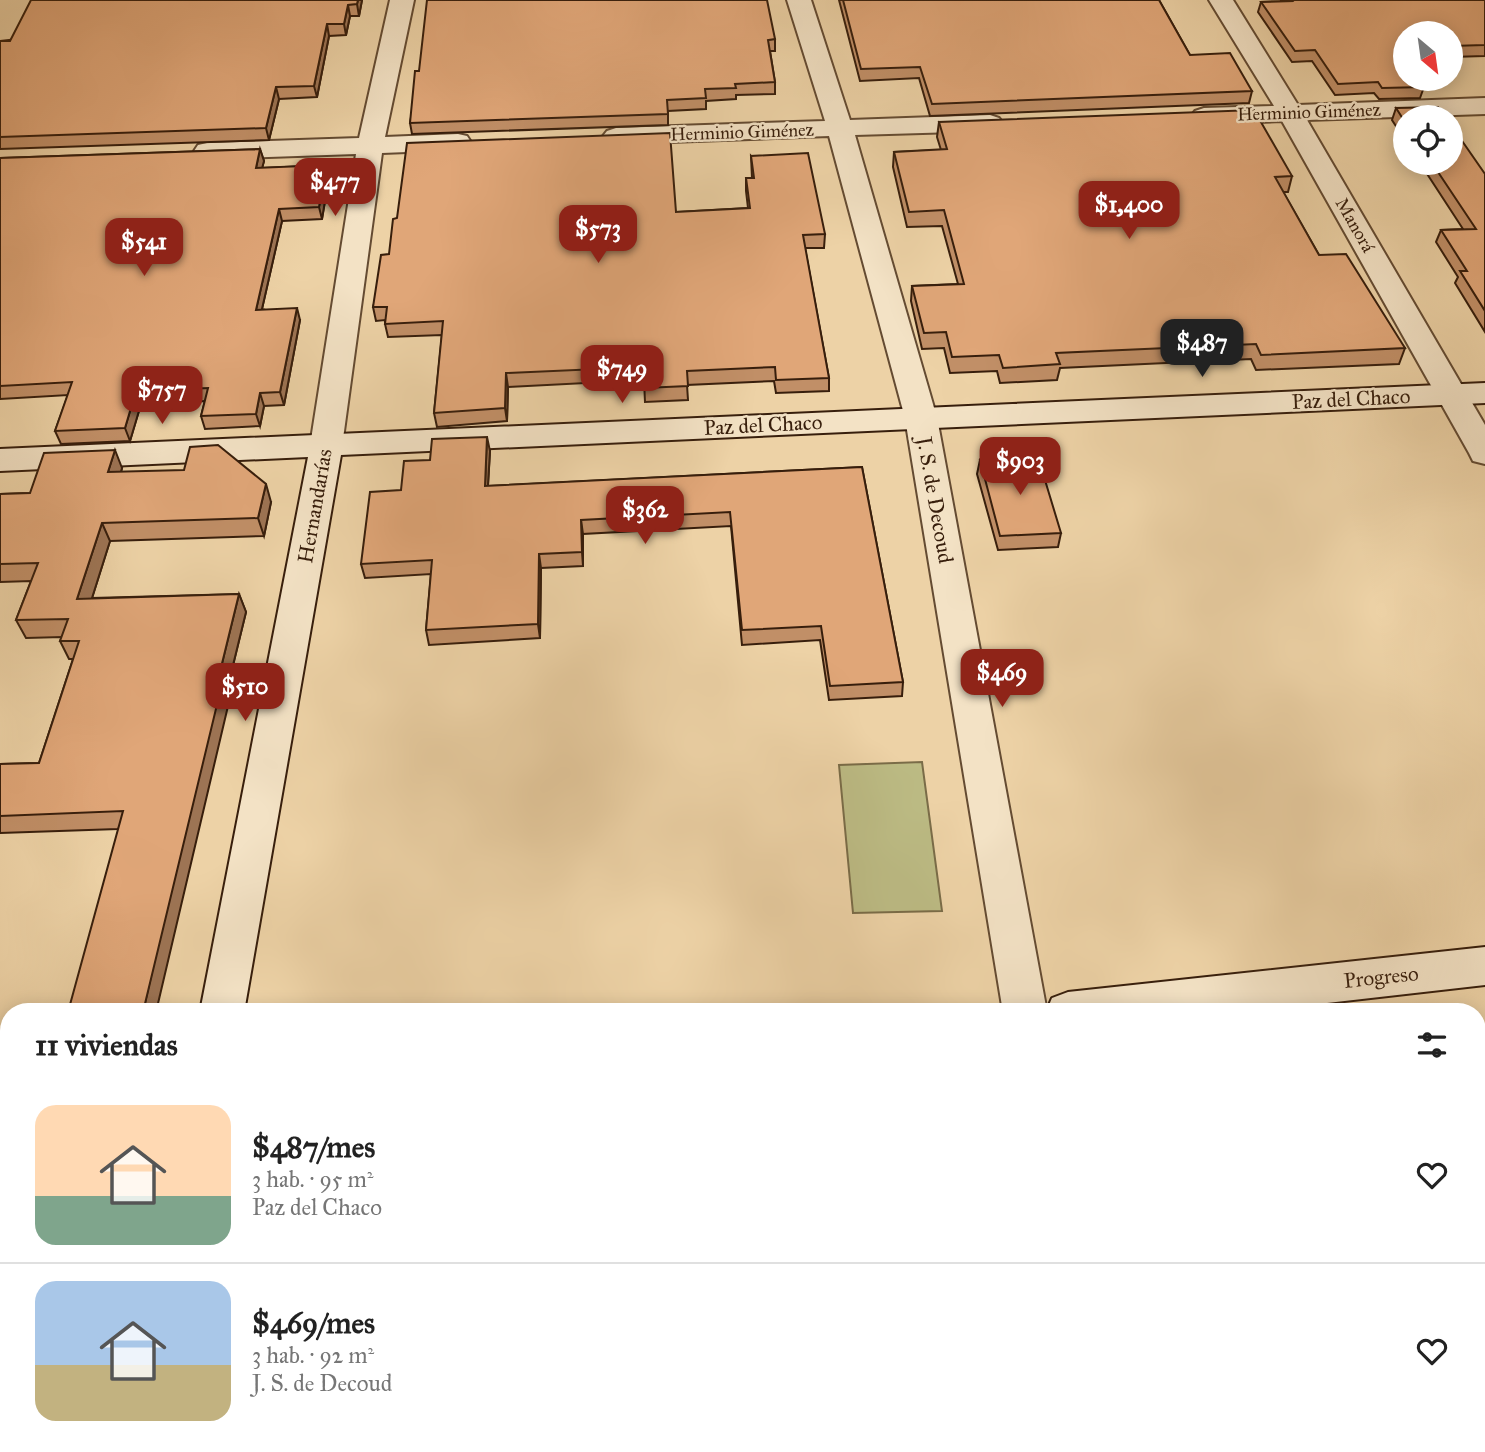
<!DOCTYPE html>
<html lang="es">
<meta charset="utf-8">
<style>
body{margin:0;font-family:"IM FELL Great Primer",serif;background:#f2f2f2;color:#222;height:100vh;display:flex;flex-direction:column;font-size:26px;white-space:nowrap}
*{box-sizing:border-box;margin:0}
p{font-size:23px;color:#767676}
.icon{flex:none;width:38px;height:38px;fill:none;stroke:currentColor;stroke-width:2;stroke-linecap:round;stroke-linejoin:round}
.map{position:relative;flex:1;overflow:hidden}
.sheet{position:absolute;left:0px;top:1003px;width:1486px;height:450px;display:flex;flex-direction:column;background:#fff;border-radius:28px 28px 0 0;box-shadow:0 4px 18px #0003}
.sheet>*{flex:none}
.needle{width:46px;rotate:151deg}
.fabs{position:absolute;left:1393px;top:21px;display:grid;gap:14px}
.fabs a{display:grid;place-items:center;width:70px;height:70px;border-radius:50%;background:#fff;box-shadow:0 4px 18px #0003;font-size:35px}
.price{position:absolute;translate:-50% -60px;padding:0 16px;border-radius:14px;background:#8f2418;color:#fff;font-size:23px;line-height:46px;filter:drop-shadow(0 2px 4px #0008)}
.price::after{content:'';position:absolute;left:50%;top:42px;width:21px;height:16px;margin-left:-10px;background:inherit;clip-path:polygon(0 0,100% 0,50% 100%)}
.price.selected{background:#222;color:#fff}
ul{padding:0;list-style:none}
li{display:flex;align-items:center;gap:21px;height:175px;padding:0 35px}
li+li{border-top:2px solid #e0e0e0}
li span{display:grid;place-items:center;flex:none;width:196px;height:140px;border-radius:21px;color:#555}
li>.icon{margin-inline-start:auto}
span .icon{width:84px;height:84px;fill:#fffc;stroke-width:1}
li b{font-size:30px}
h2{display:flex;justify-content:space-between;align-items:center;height:84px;padding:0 35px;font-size:30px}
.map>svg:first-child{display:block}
</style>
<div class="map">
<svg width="1485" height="1452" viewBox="0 0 1485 1452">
<rect width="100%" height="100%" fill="#edd2a6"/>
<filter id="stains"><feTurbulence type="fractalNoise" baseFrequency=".00286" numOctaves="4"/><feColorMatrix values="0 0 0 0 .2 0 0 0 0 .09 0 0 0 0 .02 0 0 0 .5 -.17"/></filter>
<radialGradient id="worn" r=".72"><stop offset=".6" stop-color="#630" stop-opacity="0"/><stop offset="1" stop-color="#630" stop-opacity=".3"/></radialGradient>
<path fill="#bcbb84" stroke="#7a6c48" stroke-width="2" d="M 922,762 L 942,911 L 853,913 L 839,765 Z"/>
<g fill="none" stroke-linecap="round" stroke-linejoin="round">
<defs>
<path id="lane" d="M 867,1444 L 932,1444 L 935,1452 L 870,1452 Z"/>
<g id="street">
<path d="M 390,0 L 414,0 L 385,137 L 458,134 L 467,136 L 471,142 L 467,148 L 458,150 L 382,153 L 342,446 L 338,453 L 326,457 L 314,453 L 310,446 L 356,154 L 207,159 L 198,157 L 194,151 L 198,145 L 207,143 L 359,138 Z"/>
<path d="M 787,0 L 811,0 L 850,120 L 990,115 L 999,118 L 1003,123 L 999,128 L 990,131 L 855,135 L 937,418 L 1047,1012 L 1003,1012 L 905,418 L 829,136 L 616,144 L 607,141 L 603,136 L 607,131 L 616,128 L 825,121 Z"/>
<path d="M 1209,0 L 1233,0 L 1298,105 L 1485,98 L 1485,114 L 1307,120 L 1485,425 L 1485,464 L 1473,461 L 1469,453 L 1282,121 L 1204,124 L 1195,121 L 1191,116 L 1195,111 L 1204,108 L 1274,106 Z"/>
<rect x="0" y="1079" width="9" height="44"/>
</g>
<g id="secondary">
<path d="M 1485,383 L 1485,403 L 341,455 L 244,1012 L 200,1012 L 308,457 L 0,471 L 0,449 Z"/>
<path d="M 1485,947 L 1485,985 L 1249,1012 L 1046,1012 L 1052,998 L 1068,992 Z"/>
<path d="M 83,1444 L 138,1444 L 135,1452 L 80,1452 Z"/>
</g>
</defs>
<use href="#lane" stroke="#644b32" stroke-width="4"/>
<use href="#street" stroke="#644b32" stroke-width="4"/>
<use href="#secondary" stroke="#371e0c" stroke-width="4"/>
<use href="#lane" fill="#f3e2c5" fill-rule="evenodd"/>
<use href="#street" fill="#f3e2c5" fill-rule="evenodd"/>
<use href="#secondary" fill="#f3e2c5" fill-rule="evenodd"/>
</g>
<g fill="#c18f67" stroke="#371e0c" stroke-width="2">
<path d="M 362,0 L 359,16 L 350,16 L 346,35 L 329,36 L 317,97 L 279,99 L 269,140 L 0,149 L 0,41 Z"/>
<path d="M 839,0 L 1159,0 L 1190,55 L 1252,91 L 1249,103 L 930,116 L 919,78 L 860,81 Z"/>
<path d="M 1281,0 L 1485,0 L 1485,56 L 1451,57 L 1451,33 L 1405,33 L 1405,79 L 1421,79 L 1420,81 L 1424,87 L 1420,98 L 1379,99 L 1374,93 L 1335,95 L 1312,61 L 1292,62 L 1258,12 L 1261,2 L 1282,1 Z"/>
<path d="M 775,39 L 775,51 L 770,51 L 775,82 L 775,94 L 736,95 L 736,99 L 706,101 L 706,109 L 668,111 L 668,125 L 412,134 L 410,123 L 419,71 Z"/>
<path d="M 1396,108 L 1405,117 L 1405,140 L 1392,120 Z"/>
<path d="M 939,122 L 1292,176 L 1288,192 L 1283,192 L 1319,255 L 1405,348 L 1399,364 L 1256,370 L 1251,359 L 1060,368 L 1057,380 L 1000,383 L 997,371 L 950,373 L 944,348 L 922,349 L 911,301 L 912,286 L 958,284 L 942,226 L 907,227 L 893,167 L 894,152 L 941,150 L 937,137 Z"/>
<path d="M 260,149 L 264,161 L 262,168 L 327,165 L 329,177 L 322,219 L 282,221 L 262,309 L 300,320 L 284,405 L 264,406 L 260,426 L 205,429 L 201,416 L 205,401 L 141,404 L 130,441 L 61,444 L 55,431 L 68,395 L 0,399 L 0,158 Z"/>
<path d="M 751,156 L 825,234 L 824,248 L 805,248 L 829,378 L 829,391 L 776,393 L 774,381 L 687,385 L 688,400 L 645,402 L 644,380 L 508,387 L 507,421 L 437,427 L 434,413 L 442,335 L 388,337 L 385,324 L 385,320 L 376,321 L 373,307 L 389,254 L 676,212 L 748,208 L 746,191 L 746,178 L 752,178 Z"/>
<path d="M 1420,163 L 1451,163 L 1485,174 L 1485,332 L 1455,283 L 1458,277 L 1436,242 L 1441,230 L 1463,229 Z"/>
<path d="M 490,451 L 488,486 L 862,467 L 903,682 L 902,696 L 829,700 L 820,640 L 742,645 L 731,526 L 583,534 L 583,566 L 541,568 L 540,638 L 429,645 L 426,630 L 431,574 L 365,578 L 361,564 L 401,490 L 430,460 Z"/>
<path d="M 980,460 L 1061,533 L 1058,547 L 998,550 L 977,474 Z"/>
<path d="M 122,468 L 121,472 L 271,502 L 264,536 L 110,541 L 92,598 L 239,594 L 246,612 L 225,698 L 228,706 L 118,829 L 0,833 L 0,764 L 39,763 L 73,659 L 69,659 L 60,641 L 62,637 L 26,638 L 16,620 L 31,581 L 0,582 L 0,494 L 30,493 Z"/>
</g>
<g fill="#9d7454" stroke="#371e0c" stroke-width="2">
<path d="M 358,0 L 362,0 L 359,16 L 357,4 Z"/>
<path d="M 348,5 L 350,16 L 346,35 L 344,24 Z"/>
<path d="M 327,24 L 329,36 L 317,97 L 314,86 Z"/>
<path d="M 276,87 L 279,99 L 269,140 L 266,128 Z"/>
<path d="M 260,149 L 264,161 L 259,180 L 256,168 Z"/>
<path d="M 327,165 L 329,177 L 322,219 L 319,207 Z"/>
<path d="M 279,209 L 282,221 L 259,322 L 256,310 Z"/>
<path d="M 297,308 L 300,320 L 284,405 L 280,392 Z"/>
<path d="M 506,373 L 508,387 L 507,421 L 505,408 Z"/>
<path d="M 136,391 L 141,404 L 130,441 L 125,428 Z"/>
<path d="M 260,393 L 264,406 L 260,426 L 256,414 Z"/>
<path d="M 487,437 L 490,451 L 487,500 L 485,486 Z"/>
<path d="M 115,450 L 122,468 L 116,490 L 108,472 Z"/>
<path d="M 266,484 L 271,502 L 264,536 L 258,518 Z"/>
<path d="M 581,520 L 583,534 L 583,566 L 582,552 Z"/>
<path d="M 102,523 L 110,541 L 86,617 L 77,599 Z"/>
<path d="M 539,554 L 541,568 L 540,638 L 538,624 Z"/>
<path d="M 239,594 L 246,612 L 225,698 L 228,706 L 156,1012 L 143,1012 L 216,688 Z"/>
</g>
<g fill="#e0a678" stroke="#371e0c" stroke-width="2">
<path d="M 31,0 L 358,0 L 357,4 L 348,5 L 344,24 L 327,24 L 314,86 L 276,87 L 266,128 L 0,137 L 0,41 L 10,41 Z"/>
<path d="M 427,0 L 767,0 L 775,39 L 768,40 L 775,82 L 735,84 L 736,88 L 705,89 L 706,98 L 667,100 L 668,114 L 410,123 L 415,71 L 419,71 Z"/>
<path d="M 843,0 L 1159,0 L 1190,55 L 1230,53 L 1252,91 L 932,104 L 920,67 L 861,69 Z"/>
<path d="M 1291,0 L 1485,0 L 1485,45 L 1451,46 L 1451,33 L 1405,33 L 1405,50 L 1404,50 L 1405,52 L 1405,79 L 1419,79 L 1424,87 L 1382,88 L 1378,82 L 1338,84 L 1315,50 L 1295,51 L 1261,2 L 1292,1 Z"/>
<path d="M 1438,107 L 1446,117 L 1405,117 L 1405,122 L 1396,108 Z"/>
<path d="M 1254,110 L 1292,176 L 1275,177 L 1319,255 L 1346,254 L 1405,348 L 1261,355 L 1256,344 L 1056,353 L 1060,364 L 1003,368 L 999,355 L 952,357 L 946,332 L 924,333 L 912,286 L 964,284 L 944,210 L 909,212 L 894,152 L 947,149 L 939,122 Z"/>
<path d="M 1451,125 L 1485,174 L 1485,311 L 1460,271 L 1467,271 L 1441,230 L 1476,229 L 1432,163 L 1451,163 Z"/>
<path d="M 670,133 L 676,212 L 750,208 L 746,178 L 754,178 L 751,156 L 808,153 L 825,234 L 803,235 L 829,378 L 776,380 L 775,367 L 687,371 L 688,386 L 644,388 L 643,367 L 506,373 L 505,408 L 434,413 L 443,321 L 385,324 L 387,307 L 373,307 L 381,255 L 389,254 L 393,219 L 397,218 L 407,143 Z"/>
<path d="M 260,149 L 256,168 L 327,165 L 319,207 L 279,209 L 256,310 L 297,308 L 280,392 L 260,393 L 256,414 L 201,416 L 208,388 L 136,391 L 125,428 L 55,431 L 72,382 L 0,386 L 0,158 Z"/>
<path d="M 487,437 L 485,486 L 862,467 L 903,682 L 830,686 L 821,626 L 742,630 L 730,512 L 581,520 L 582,552 L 539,554 L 538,624 L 426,630 L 432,560 L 361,564 L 370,492 L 401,490 L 404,461 L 430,460 L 432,439 Z"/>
<path d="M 218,445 L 266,484 L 258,518 L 102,523 L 77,599 L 239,594 L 216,688 L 221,688 L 143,1012 L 68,1012 L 123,811 L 0,816 L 0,764 L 39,763 L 79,641 L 60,641 L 68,619 L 16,620 L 38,563 L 0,564 L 0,494 L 30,493 L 44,453 L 115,450 L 108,472 L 184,470 L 190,447 Z"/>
<path d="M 1038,457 L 1061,533 L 1000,536 L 980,460 Z"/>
</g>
<g text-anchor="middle" stroke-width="5" stroke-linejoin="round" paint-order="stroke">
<g font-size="18" fill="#371e0c" stroke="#f3e2c5">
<text transform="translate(1309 112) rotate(-2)" y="6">Herminio Giménez</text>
<text transform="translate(742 132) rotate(-2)" y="6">Herminio Giménez</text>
<text transform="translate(1355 225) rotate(60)" y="6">Manorá</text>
</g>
<g font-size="21" fill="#371e0c" stroke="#f3e2c5">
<text transform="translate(1351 399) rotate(-3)" y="7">Paz del Chaco</text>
<text transform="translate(763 425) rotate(-3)" y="7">Paz del Chaco</text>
<text transform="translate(935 500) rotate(80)" y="7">J. S. de Decoud</text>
<text transform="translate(315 506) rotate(-80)" y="7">Hernandarías</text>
<text transform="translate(1381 977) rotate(-6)" y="7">Progreso</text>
</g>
</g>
<rect width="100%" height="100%" filter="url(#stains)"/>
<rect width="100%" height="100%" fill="url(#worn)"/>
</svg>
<div class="fabs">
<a><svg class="needle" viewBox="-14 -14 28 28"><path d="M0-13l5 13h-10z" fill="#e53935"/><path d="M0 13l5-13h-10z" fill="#767676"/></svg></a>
<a><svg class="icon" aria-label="locate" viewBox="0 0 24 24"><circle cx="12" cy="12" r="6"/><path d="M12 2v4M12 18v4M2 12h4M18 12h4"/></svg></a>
</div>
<b class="price" style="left:335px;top:218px">$477</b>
<b class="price" style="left:1129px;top:241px">$1,400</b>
<b class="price" style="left:598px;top:265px">$573</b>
<b class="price" style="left:144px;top:278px">$541</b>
<b class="price selected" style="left:1202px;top:379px">$487</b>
<b class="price" style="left:622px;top:405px">$749</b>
<b class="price" style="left:162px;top:426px">$757</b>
<b class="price" style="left:1020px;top:497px">$903</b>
<b class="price" style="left:645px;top:546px">$362</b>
<b class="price" style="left:1002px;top:709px">$469</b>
<b class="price" style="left:245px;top:723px">$510</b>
<section class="sheet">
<h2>11 viviendas<svg class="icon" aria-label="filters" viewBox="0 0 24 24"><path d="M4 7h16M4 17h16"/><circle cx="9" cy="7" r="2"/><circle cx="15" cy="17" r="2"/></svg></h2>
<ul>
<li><span style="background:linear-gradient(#ffd9b3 65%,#7fa58c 0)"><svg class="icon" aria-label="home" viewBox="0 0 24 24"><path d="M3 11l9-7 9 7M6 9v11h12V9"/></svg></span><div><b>$487/mes</b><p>3 hab. · 95 m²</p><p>Paz del Chaco</p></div><svg class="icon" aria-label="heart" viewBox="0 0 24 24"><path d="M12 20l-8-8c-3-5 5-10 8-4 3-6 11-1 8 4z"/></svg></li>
<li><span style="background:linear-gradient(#a9c7e8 60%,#c2b280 0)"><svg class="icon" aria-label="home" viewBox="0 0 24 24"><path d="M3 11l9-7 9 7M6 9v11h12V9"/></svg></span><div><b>$469/mes</b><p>3 hab. · 92 m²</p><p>J. S. de Decoud</p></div><svg class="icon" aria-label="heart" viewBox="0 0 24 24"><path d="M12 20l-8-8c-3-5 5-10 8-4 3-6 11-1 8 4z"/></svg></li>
</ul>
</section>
</div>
